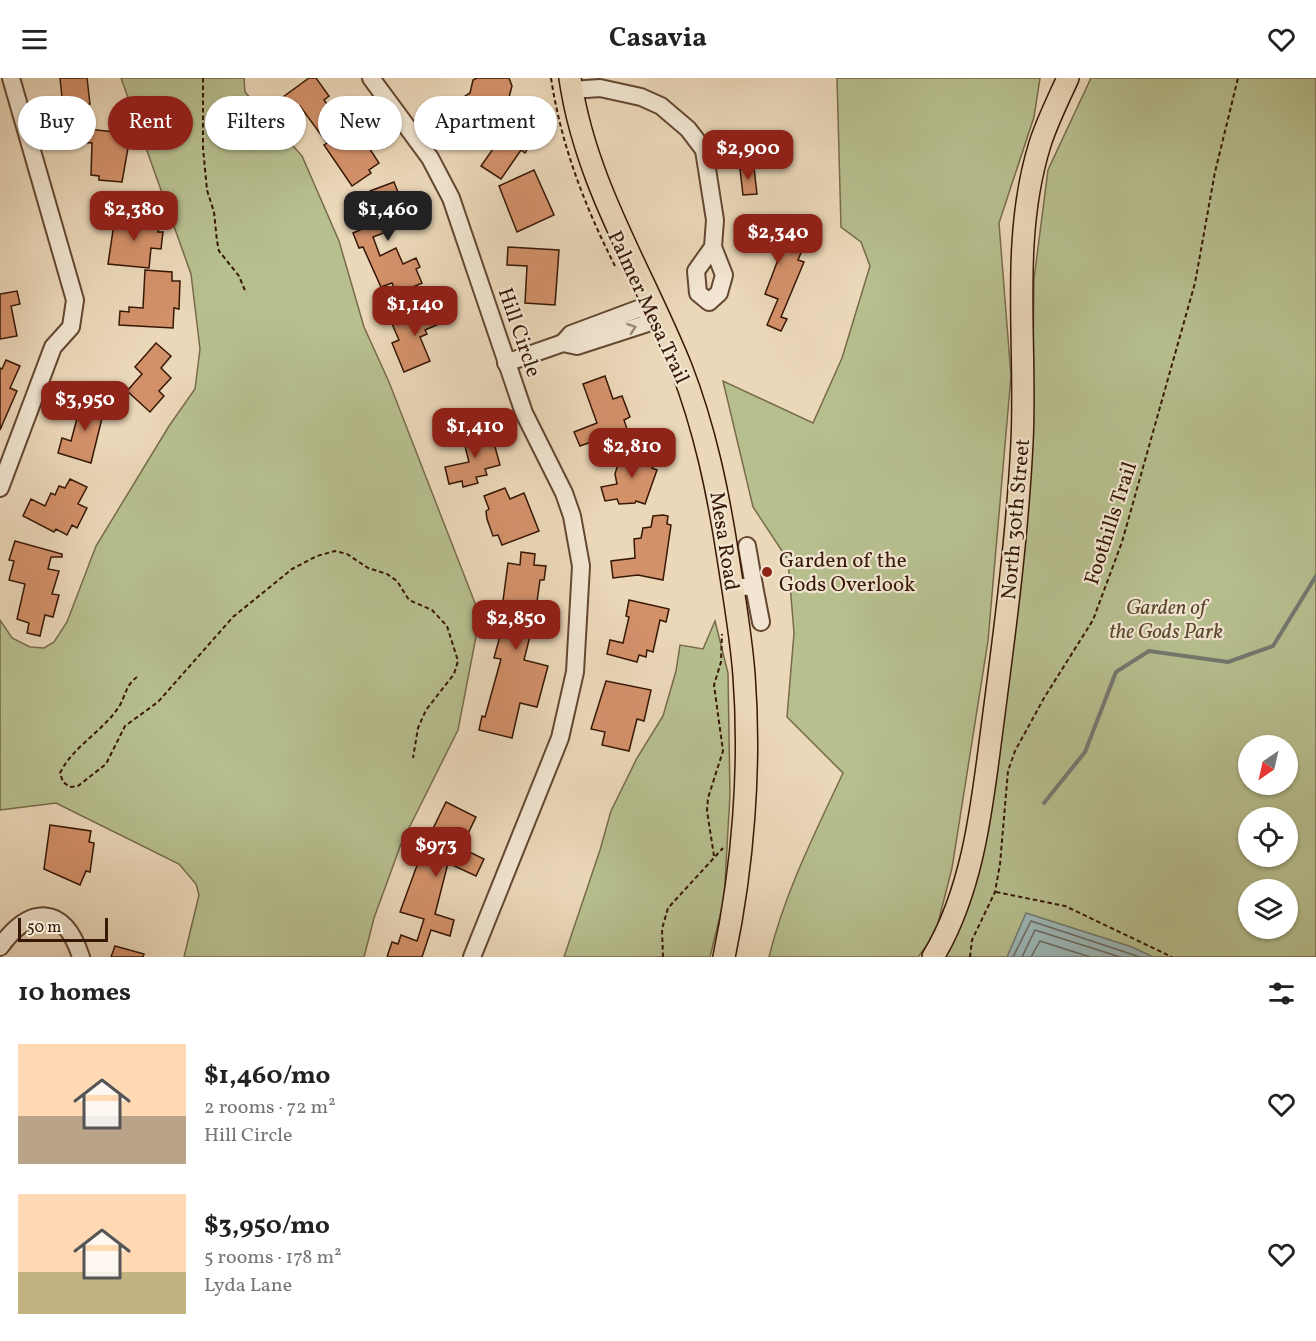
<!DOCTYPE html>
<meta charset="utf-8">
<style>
body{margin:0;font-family:Vollkorn,serif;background:#f6f6f6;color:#222;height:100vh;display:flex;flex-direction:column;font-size:22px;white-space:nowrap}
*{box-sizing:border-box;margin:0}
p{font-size:20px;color:#767676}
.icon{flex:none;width:33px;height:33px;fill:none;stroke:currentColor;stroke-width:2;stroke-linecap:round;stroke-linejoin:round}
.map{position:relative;height:879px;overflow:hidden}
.panel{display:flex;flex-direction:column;background:#fff;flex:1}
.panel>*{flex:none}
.guide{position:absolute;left:18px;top:18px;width:600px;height:54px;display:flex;gap:12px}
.needle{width:39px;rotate:214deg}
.controls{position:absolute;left:1238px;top:657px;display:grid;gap:12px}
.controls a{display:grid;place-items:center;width:60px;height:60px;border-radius:50%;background:#fff;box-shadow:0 2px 4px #0004;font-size:30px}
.scale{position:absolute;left:18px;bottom:15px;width:90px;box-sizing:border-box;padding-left:6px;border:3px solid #371705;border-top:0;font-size:16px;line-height:21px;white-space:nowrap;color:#371705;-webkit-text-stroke:4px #f2e6d2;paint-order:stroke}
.price{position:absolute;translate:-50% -51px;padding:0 14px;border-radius:12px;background:#8f2418;color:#fff;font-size:20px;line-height:39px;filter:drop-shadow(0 2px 3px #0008)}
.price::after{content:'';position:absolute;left:50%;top:36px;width:18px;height:14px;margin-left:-9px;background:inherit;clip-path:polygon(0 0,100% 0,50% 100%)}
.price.current{background:#222;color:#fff}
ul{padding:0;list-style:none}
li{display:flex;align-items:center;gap:18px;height:150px;padding:0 18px}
li span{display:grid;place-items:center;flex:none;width:168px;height:120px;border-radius:0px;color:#555}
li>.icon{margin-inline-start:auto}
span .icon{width:72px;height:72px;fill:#fffc;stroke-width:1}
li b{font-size:26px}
h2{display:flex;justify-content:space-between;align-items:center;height:72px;padding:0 18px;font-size:26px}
.tag{padding:0 21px;border-radius:27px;background:#fff;box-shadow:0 2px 4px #0004;font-size:21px;line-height:54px}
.tag.current{background:#8f2418;color:#fff}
header{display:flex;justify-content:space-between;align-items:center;height:78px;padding:0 18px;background:#fff;font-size:27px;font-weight:700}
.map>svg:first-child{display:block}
</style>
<header><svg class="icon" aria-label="menu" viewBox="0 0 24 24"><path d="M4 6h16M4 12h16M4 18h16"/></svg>Casavia<svg class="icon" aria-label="heart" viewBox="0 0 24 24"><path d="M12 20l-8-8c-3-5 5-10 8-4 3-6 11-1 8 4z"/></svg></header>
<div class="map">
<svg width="1316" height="879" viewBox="0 0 1316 879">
<rect width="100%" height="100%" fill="#ebd8b9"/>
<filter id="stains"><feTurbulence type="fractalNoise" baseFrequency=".00333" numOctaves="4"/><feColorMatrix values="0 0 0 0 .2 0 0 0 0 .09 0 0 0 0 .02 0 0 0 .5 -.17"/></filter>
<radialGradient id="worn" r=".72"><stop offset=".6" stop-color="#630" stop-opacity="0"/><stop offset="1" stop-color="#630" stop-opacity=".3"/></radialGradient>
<g fill="#b7bf8f" stroke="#776b4a" stroke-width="1.5" fill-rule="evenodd">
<path d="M 121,0 L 244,0 L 245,14 L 302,78 L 339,163 L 364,249 L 389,304 L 480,538 L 458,652 L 401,766 L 374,840 L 364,879 L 184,879 L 199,817 L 196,806 L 179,786 L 56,725 L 0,732 L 0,542 L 12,560 L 30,569 L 44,570 L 54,564 L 67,544 L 96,468 L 169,348 L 195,311 L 200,271 L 191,196 Z"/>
<path d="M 837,0 L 1040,0 L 1034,39 L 999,145 L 1011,298 L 988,563 L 952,790 L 935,857 L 918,879 L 769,879 C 785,814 815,755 843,695 L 787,639 L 794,555 L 788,482 L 753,429 L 723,303 L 813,345 L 842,280 L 870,188 L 861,164 L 841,149 Z"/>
<path d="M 1091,0 L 1316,0 L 1316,879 L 944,879 L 986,750 L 1012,581 L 1032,347 L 1034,201 L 1048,92 ZM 1248,668 L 1287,668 L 1287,706 L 1248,706 ZM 1248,740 L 1287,740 L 1287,778 L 1248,778 ZM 1248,812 L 1287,812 L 1287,850 L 1248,850 Z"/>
<path d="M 715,543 L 728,595 L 730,717 L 724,821 L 710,879 L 564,879 L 600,772 L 611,733 L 637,680 L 663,638 L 676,593 L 680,567 L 703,571 Z"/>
</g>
<path fill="#9cb8b8" stroke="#747870" stroke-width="1.5" d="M 1026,835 L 1132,869 L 1153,879 L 1007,879 Z"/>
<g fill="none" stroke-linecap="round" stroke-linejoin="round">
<g stroke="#6a685e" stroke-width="1.5">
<path d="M 1013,879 L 1031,843 L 1140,879"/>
<path d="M 1022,879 L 1035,852 L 1120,879"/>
<path d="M 1031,879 L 1040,863 L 1090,879"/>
</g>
<path stroke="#747870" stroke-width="4" d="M 1044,725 L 1085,674 L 1116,594 L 1149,573 L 1228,584 L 1273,568 L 1316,498"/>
</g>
<g fill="#d3916a" stroke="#371705" stroke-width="1.5">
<path d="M 60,0 L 87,0 L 90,26 L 63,29 Z"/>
<path d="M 309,0 L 316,0 L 329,18 L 324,22 L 346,52 L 348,50 L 357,63 L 362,59 L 379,85 L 369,92 L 371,95 L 352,108 L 324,67 L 327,65 L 300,28 L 289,36 L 279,22 Z"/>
<path d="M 477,0 L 509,0 L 512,8 L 508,23 L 459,46 L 458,44 L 453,47 L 445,31 L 470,15 L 473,2 Z"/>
<path d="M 505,39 L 535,59 L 525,75 L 521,72 L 501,101 L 481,88 L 493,71 L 487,67 Z"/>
<path d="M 77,50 L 125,55 L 124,69 L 128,70 L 122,104 L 99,102 L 99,98 L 91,97 L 92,65 L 75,64 Z"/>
<path d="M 754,90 L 757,116 L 743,117 L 740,91 Z"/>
<path d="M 534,92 L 554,137 L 517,154 L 499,108 Z"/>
<path d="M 394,104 L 410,145 L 373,159 L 380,178 L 396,170 L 403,186 L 416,180 L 420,189 L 416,191 L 422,205 L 413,209 L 416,216 L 404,221 L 400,214 L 397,216 L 392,205 L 381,209 L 363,169 L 359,170 L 353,155 L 374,146 L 365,124 L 373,121 L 370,113 Z"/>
<path d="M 115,139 L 159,144 L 158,154 L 163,154 L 161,171 L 151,170 L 149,190 L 108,186 Z"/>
<path d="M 764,148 L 765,158 L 782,156 L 785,149 L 808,158 L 798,182 L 804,184 L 781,239 L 787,241 L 781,253 L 767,247 L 778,221 L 765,216 L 784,166 L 738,168 L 737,150 Z"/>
<path d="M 508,169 L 559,172 L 555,227 L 525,225 L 527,188 L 507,187 Z"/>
<path d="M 145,192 L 172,194 L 172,203 L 180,203 L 179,231 L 174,230 L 173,250 L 119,247 L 120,233 L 129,234 L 129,229 L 143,230 Z"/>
<path d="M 17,213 L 20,226 L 11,228 L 17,258 L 0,261 L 0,216 Z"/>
<path d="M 439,226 L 446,243 L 425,252 L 427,256 L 420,259 L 430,283 L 404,294 L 392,265 L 399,262 L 392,246 Z"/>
<path d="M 156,265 L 171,278 L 161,290 L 171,300 L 159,313 L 164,318 L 150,334 L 127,313 L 142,296 L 135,289 Z"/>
<path d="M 6,282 L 20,288 L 10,310 L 17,313 L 0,352 L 0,290 L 2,291 Z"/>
<path d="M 605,298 L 613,321 L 622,318 L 630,339 L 624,342 L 627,351 L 580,368 L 574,354 L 597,345 L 583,306 Z"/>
<path d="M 95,321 L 106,324 L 91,385 L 58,375 L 62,360 L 71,363 L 82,322 L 94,326 Z"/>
<path d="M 485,350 L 488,359 L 492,358 L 500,387 L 485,391 L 487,397 L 476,399 L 478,405 L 463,409 L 462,403 L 449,406 L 445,389 L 469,384 L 462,356 Z"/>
<path d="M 633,372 L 656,379 L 652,390 L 657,392 L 645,426 L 636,423 L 635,425 L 619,426 L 617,421 L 605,423 L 601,409 L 617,406 L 615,396 L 621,376 L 625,377 L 626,373 L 632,375 Z"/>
<path d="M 70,401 L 87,409 L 78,426 L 87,430 L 77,450 L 72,447 L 67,457 L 56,451 L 54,454 L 23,438 L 31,421 L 45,428 L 51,415 L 55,417 L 59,408 L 65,410 Z"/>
<path d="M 505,410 L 510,421 L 524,415 L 539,453 L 502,467 L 498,457 L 493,458 L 487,441 L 486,433 L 489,431 L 484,418 Z"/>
<path d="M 663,437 L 668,438 L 667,446 L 671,447 L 663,502 L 638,497 L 613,500 L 611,483 L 635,480 L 634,461 L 641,460 L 643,450 L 651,449 L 653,438 Z"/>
<path d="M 15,463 L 62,476 L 62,479 L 51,479 L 48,491 L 59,493 L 52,516 L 59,517 L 53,539 L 45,537 L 40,558 L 27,555 L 29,545 L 17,541 L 25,506 L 9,502 L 14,483 L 9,482 Z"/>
<path d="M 521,474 L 535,476 L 534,487 L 546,488 L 544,502 L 540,502 L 535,538 L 524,582 L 548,588 L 537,629 L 520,625 L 512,660 L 479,652 L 482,638 L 485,639 L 501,581 L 494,580 L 500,558 L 504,560 L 511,531 L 502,530 L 508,485 L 520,487 Z"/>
<path d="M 629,522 L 669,531 L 666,544 L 660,542 L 653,574 L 647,572 L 646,579 L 639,577 L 637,584 L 607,576 L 610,562 L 623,565 L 629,539 L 626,538 Z"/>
<path d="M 606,603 L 651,612 L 644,643 L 637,641 L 629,673 L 602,667 L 605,654 L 591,651 Z"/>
<path d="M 446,724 L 476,739 L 461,770 L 484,781 L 476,798 L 448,785 L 435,836 L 454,842 L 450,858 L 431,852 L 422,879 L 387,879 L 392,864 L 398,866 L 401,857 L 417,863 L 424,841 L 400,834 L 423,771 Z"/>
<path d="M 50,747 L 91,753 L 89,764 L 94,765 L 90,794 L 86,793 L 80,807 L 44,791 Z"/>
<path d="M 115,868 L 144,876 L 143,879 L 111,879 Z"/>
</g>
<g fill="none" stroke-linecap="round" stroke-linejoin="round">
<defs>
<g id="minor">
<path d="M 371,0 L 430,80 L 451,120 L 524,335 L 564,415 L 572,438 L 581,488 L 575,594 L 560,660 L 472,879"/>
<path d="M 572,12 L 600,10 L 641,19 L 661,28 L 688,51 L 704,72 L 715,142 L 713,169 L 724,197 L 719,215 L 709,224 L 698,215 L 696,193 L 713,169"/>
<path d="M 563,265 L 571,256 L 638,231 L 658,235"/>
<path d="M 506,285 L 563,265 L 577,268 L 645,246 L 658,235"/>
<path d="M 0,410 L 53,269 L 71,249 L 75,222 L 11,0"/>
<path d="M 747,468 L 754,508"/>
<path d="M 733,510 L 754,508 L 761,544"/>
<path d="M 0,869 C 30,827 64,826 81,879"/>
</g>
<g id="major">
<path d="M 570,0 C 585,105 642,192 681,289 C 705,351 718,414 728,479 C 734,519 741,557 744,597 C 751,689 743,789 724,879"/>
<path d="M 933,879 C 971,816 981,737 990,666 C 1003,566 1017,465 1022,364 C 1027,265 1010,162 1040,66 C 1047,44 1058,22 1068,0"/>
</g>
</defs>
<use href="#minor" stroke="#644732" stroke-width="20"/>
<use href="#major" stroke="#371705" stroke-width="24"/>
<g stroke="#371705" stroke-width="2" stroke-dasharray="4.5 3" stroke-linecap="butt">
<path d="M 203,0 L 203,70 L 207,112 L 214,134 L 217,163 L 219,173 L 239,198 L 246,215"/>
<path d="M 551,0 C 561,67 585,129 616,190"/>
<path d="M 137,599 C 126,607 126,616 120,627 C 104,653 73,668 60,695 L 63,704 L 70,709 L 78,708 L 106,686 L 125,648 L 158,624 L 233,539 L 292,491 L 317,478 L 335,473 L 347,476 L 368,490 L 387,496 L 397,503 L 409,522 L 432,532 L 447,548 L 458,583 L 454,596 L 426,632 L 418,650 L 413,680"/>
<path d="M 714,778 L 707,733 L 708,720 L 723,673 L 714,607 L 721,584 L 722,556"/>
<path d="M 996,814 L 1065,828 L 1172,879"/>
<path d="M 663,879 L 662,851 L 668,830 L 723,770"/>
<path d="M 970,879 L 972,862 L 995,814 L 1000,786 L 1008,693 L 1015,673 L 1044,620 L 1093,542 L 1122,464 L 1195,205 L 1215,94 L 1238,0"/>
</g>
<use href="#minor" stroke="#f2e6d2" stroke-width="16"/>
<use href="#major" stroke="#ebd8b9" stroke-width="21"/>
</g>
<defs><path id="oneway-chevron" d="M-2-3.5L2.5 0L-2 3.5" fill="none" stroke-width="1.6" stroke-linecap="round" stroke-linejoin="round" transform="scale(1.5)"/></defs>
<use stroke="#9e8976" href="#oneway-chevron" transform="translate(632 250) rotate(-19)"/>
<circle fill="#8f2418" stroke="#f2e6d2" stroke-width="2" cx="767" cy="494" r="6"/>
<g text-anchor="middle" stroke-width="4.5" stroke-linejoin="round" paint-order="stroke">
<g font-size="21" fill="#371705" stroke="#f2e6d2">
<text transform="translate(649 229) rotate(65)" y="7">Palmer Mesa Trail</text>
<text transform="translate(520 254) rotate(71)" y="7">Hill Circle</text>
<text transform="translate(1015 441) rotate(-85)" y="7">North 30th Street</text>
<text transform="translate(1110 445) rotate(-72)" y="7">Foothills Trail</text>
<text transform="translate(725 463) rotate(81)" y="7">Mesa Road</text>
</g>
<g font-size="21" fill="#371705" stroke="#f2e6d2" text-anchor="start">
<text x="779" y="489">Garden of the<tspan x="779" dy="24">Gods Overlook</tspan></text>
</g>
<g font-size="21" font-style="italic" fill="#5d492e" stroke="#f2e6d2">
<text x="1166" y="536">Garden of<tspan x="1166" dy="24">the Gods Park</tspan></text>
</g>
</g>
<rect width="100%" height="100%" filter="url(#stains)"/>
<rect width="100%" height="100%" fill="url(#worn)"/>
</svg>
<div class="controls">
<a><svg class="needle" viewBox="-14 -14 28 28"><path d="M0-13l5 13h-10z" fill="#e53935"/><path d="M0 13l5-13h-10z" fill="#767676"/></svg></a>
<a><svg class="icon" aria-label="locate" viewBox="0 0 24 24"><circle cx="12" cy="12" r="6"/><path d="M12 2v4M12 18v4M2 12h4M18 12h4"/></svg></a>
<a><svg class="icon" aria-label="layers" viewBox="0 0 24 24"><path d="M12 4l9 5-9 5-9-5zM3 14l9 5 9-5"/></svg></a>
</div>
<div class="scale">50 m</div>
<b class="price" style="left:748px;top:103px">$2,900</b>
<b class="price" style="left:134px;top:164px">$2,380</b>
<b class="price current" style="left:388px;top:164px">$1,460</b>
<b class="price" style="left:778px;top:187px">$2,340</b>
<b class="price" style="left:415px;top:259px">$1,140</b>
<b class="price" style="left:85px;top:354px">$3,950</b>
<b class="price" style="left:475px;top:381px">$1,410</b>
<b class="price" style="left:632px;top:401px">$2,810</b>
<b class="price" style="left:516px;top:573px">$2,850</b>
<b class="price" style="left:436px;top:800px">$973</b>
<div class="guide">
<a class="tag">Buy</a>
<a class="tag current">Rent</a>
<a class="tag">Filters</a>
<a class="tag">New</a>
<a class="tag">Apartment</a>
</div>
</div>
<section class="panel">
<h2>10 homes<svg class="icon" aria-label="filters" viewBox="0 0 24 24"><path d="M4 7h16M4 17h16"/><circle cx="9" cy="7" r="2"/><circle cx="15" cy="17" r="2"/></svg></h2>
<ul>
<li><span style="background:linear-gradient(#ffd9b3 60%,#b9a48a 0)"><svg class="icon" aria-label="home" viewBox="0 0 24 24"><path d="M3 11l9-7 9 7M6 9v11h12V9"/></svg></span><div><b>$1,460/mo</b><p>2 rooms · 72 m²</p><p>Hill Circle</p></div><svg class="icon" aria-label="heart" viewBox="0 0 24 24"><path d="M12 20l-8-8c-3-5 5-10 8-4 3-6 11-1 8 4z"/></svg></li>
<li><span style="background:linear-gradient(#ffd9b3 65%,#c2b280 0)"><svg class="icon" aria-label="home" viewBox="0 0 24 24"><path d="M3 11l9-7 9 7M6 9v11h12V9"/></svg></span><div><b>$3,950/mo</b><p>5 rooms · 178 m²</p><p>Lyda Lane</p></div><svg class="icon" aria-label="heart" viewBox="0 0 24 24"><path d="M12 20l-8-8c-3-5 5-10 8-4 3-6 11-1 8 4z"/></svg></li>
</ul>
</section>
